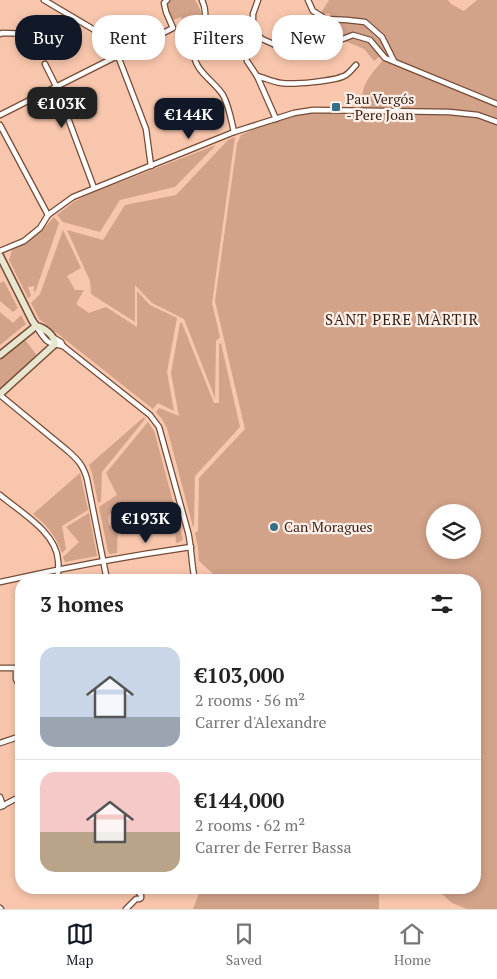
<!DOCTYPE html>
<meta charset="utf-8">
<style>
body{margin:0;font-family:"PT Serif",serif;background:#f2f2f2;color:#222;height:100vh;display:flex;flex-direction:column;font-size:19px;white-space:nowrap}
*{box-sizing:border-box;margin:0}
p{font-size:16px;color:#767676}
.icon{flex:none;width:28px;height:28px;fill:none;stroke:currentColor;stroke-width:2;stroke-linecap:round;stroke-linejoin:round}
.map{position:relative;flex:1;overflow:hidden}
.drawer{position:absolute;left:15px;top:574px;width:466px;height:320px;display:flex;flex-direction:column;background:#fff;border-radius:20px;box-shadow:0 2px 8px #0003}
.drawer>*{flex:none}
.top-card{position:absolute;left:15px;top:15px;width:468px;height:45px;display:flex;gap:10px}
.tools{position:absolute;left:426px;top:504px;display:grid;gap:10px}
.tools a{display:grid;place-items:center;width:55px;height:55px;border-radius:50%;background:#fff;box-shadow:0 2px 8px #0003;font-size:25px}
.price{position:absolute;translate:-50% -42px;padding:0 11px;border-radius:10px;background:#111827;color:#fff;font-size:16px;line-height:32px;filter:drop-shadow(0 1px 2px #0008)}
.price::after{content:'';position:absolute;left:50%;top:30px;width:15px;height:11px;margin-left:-8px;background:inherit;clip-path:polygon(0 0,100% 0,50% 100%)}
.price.on{background:#222;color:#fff}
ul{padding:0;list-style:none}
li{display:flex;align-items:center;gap:15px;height:125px;padding:0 25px}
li+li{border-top:1px solid #e0e0e0}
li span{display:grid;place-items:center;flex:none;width:140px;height:100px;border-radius:15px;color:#555}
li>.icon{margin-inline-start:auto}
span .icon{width:60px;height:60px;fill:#fffc;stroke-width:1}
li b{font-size:21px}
h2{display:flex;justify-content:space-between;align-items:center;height:60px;padding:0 25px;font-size:21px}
.chip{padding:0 18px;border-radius:20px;background:#fff;box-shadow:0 2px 8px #0003;font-size:18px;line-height:45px}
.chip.on{background:#111827;color:#fff}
.menu{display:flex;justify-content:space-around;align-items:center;height:70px;border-top:1px solid #e0e0e0;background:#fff;font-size:14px;color:#767676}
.menu a{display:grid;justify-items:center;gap:2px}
.menu .on{color:#111827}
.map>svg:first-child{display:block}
</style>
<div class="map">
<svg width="497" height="909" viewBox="0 0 497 909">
<rect width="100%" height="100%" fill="#f8c6ac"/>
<g fill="#d2a289" fill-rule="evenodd">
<path d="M 171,0 L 195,0 C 208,21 198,20 194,40 L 190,29 L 186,30 L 181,17 L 173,20 L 171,19 L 166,7 Z"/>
<path d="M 329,0 L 448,0 L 451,4 L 464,11 L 477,0 L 497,0 L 497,909 L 467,909 L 452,903 L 435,888 L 475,888 L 475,580 L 220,580 L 199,561 L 198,548 L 195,533 L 198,531 L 199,478 L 245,429 L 215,301 L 237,144 L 241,135 C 266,124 290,114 317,113 C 331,112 346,115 360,116 C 362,108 361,99 363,91 C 365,80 376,69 383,60 L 380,56 L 374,61 L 364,49 L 345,41 L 341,34 L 334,36 L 327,23 L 334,23 L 330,14 L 321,13 ZM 435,512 L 472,512 L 472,550 L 435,550 Z"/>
<path d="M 235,137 L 212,303 L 220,337 L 216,341 L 215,398 L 184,319 L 152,303 L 135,285 L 135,322 L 91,294 L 90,281 L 67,230 L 103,240 L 125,205 L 176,195 L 228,140 Z"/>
<path d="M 216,145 L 175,187 L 120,200 L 100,232 L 63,222 L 57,215 L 75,201 L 92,193 Z"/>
<path d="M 54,217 L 59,223 L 36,290 L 34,293 L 34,286 L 28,287 L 31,296 L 28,298 L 9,260 L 12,250 C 31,241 40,233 54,217 Z"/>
<path d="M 63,230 L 81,268 L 67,276 L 75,290 L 84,290 L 76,304 L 89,313 L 106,307 L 137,327 L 137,291 L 150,305 L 177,318 L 167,372 L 174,411 L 158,403 L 153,409 L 39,319 L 31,303 L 40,294 Z"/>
<path d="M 4,281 L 18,308 L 13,312 L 0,301 L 0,283 Z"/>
<path d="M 0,312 L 13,323 L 21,315 L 26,324 L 0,345 Z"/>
<path d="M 180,323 L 182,323 L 214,403 L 219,403 L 219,344 L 221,343 L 240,427 L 195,476 L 194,526 L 193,527 L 167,428 L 162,419 L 156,412 L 159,408 L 179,416 L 171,373 Z"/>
<path d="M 25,340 L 39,358 L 0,392 L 0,360 Z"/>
<path d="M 144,417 L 145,419 L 102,472 L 101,501 L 98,503 L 92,473 L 89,465 Z"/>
<path d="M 148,422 L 154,431 L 156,438 L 183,539 L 180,542 L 176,543 L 175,528 C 169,521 162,525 154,522 C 147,520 142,512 134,509 C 122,505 104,508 109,525 L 112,526 L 118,525 L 117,553 L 110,554 L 108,552 L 99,507 L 117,495 L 106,473 Z"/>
<path d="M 80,473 L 88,510 L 62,526 L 66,549 L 62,553 C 56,536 47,525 33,514 Z"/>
<path d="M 89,513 L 97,556 L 65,562 L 63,557 L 79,542 L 66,527 Z"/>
<path d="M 201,888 L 379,888 L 379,909 L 193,909 Z"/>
</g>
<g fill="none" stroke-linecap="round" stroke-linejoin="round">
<defs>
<g id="street">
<path d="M 44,0 L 103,35 L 110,42 L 118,56 L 146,129 L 151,166"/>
<path d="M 202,0 C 213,24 192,34 194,55 C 196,72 214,81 223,95 C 229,106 231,119 234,132"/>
<path d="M 258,0 L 253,14 L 253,25 L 257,34 L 262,39 L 300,56 L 316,53 L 335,42 L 353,35 L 370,40 L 385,58 L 497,104"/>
<path d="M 308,0 L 313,11 L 326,19 L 347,20 L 365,22 L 382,37 L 394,61"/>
<path d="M 0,34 L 2,33 L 63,35"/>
<path d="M 247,61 L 257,76 L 276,119"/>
<path d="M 45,64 L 56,86 L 94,188"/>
<path d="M 257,76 C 265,78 273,82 281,83 C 293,85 334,81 344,76 C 349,74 352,69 356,65"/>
<path d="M 0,115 L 173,28 L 166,12 L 164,3 L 167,0"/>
<path d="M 0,125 L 48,215"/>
<path d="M 0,251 L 24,241 L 40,228 L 48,215 L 73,197 L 234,132 L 294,113 L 313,110 L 449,112 L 478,115 L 497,122"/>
<path d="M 36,326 C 46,341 45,343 63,346"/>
<path d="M 54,338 L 61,342 L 63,346 L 150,415 L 159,427 L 188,532 C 192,548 191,564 195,580"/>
<path d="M 0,395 L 68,451 C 78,460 83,465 87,479 L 107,580"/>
<path d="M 0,495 C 20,512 56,532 58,560 C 59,567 58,574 57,580"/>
<path d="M 0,582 C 63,568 127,556 191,547"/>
<path d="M 0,668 L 21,668"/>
<path d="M 16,668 L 16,679 L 21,689"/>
<path d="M 0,743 L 21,736"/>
<path d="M 0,797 L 3,806"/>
<path d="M 0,807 L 21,796"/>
<path d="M 0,908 L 1,909"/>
<path d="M 126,909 L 136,899 L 139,899 L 141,898 L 141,895 L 139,893 L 138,888"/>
</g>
<g id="secondary">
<path d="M 0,256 L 32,320 L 36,326 C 45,328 54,335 55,344 L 0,394"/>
<path d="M 0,355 L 36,326"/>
</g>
</defs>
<use href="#street" stroke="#754b35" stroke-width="7"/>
<use href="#secondary" stroke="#754b35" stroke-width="9"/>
<use href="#street" stroke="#fff" stroke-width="4.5"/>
<use href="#secondary" stroke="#e7e7cf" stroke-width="6"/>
</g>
<g fill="#346e87" stroke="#ffefe7" stroke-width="2">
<rect x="331" y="102" width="10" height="10" rx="2.5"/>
<circle cx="274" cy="527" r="5"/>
</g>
<g text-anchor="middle" stroke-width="4.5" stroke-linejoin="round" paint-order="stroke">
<g font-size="14" fill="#311e15" stroke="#ffefe7" text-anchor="start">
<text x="346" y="104">Pau Vergós<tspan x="346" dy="16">- Pere Joan</tspan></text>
<text x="284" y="532">Can Moragues</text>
</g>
<g font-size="15" letter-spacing="1" fill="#311e15" stroke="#ffefe7">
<text x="402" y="325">SANT PERE MÀRTIR</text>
</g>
</g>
</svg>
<div class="tools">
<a><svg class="icon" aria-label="layers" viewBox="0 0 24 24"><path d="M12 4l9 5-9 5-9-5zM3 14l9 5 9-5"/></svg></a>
</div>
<b class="price on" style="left:62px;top:129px">€103K</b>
<b class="price" style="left:189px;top:140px">€144K</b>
<b class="price" style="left:146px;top:544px">€193K</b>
<div class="top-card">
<a class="chip on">Buy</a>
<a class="chip">Rent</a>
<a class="chip">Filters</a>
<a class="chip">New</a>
</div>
<section class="drawer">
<h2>3 homes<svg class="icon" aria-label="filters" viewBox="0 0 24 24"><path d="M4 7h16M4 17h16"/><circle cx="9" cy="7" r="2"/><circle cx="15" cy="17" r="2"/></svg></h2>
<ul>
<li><span style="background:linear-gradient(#c9d6e8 70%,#9aa5b1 0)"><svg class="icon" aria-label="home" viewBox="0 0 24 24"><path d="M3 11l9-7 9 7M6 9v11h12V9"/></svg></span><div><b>€103,000</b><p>2 rooms · 56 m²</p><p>Carrer d'Alexandre</p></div></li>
<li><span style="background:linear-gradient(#f6c9c9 60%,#b9a48a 0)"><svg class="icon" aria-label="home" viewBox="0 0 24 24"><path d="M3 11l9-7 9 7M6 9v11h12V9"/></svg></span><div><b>€144,000</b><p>2 rooms · 62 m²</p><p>Carrer de Ferrer Bassa</p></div></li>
</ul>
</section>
</div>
<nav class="menu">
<a class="on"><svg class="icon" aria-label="map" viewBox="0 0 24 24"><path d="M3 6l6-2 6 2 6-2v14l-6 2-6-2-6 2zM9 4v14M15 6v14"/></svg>Map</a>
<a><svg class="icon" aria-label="saved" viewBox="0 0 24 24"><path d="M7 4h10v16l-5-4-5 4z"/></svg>Saved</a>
<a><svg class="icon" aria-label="home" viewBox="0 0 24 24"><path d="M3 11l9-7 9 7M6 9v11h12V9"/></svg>Home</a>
</nav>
